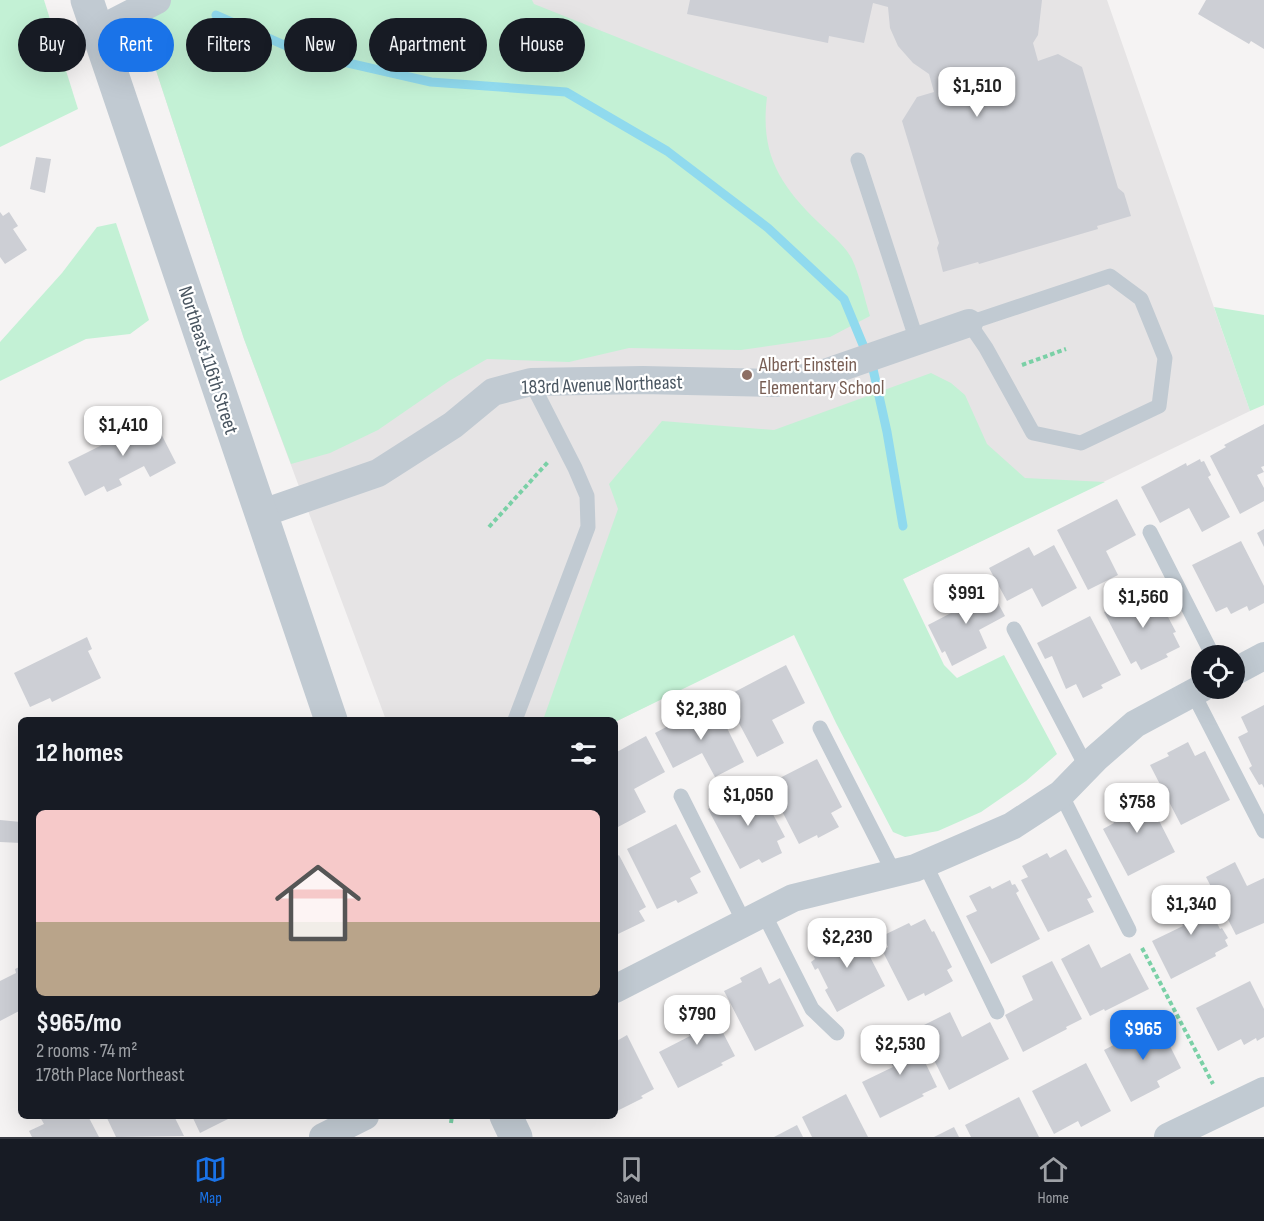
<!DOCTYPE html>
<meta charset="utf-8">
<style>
body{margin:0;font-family:"Sofia Sans Condensed",sans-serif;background:#242831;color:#f1f3f6;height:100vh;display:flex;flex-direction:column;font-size:22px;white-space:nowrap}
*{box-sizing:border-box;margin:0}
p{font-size:20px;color:#9ea1a6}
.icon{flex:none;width:33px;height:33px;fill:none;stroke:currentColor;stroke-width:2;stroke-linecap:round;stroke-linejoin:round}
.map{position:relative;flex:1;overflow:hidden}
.sheet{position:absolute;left:18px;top:717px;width:600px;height:402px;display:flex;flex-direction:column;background:#171b24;border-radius:9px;box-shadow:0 6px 24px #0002}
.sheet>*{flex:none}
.banner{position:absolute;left:18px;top:18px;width:600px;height:54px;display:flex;gap:12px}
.buttons{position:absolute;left:1191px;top:645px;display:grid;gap:12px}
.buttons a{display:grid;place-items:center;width:54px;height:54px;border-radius:50%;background:#171b24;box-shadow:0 6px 24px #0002;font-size:30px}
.price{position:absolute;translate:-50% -51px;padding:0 14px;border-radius:12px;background:#fff;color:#222;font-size:20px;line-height:39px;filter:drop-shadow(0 2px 3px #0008)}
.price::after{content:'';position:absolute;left:50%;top:36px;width:18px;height:14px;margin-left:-9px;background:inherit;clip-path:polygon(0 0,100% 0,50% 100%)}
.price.selected{background:#1a73e8;color:#fff}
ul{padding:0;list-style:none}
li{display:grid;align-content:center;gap:12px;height:318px;padding:0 18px}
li+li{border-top:2px solid #363941}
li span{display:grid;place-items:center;height:186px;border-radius:9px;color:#555}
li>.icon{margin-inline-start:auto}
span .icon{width:108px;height:108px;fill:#fffc;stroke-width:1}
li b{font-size:26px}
h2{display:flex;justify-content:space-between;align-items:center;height:72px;padding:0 18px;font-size:26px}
.chip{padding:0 21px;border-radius:27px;background:#171b24;box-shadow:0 6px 24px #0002;font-size:21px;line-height:54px}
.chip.selected{background:#1a73e8;color:#fff}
.menu{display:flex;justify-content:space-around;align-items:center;height:84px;border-top:2px solid #363941;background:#171b24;font-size:16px;color:#9ea1a6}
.menu a{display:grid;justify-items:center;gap:3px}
.menu .selected{color:#1a73e8}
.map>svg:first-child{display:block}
</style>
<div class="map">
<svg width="1264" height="1137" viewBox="0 0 1264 1137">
<rect width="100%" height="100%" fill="#f5f3f3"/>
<path fill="#e6e4e5" d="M 133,0 L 1107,0 L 1250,411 L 903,579 L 615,722 L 615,720 L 386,720 L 244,339 Z"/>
<g fill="#c3f1d5">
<path d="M 0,0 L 44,0 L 78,109 L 0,147 Z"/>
<path d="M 133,0 L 532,0 L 534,4 L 767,97 C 760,153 779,184 818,222 C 829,233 844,244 852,259 C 860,276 864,297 870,316 L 830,337 L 741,350 L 629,348 L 569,362 L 487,359 L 449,381 L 378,430 L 330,453 L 291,464 L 244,339 Z"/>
<path d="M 116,223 L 149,320 L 130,334 L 86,339 L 0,381 L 0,342 L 62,273 L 97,227 Z"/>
<path d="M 1214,307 L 1264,315 L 1264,405 L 1250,411 Z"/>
<path d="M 931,373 L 951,383 L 965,395 L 987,444 L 1025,478 L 1105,482 L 903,579 L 944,665 L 957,678 L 1004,655 L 1057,754 L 1026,781 L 981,812 L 938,831 L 905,837 L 893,832 L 836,723 L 794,635 L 615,722 L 615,720 L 543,720 L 618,509 L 609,484 L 662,421 L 774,430 Z"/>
</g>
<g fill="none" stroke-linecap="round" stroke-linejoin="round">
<path stroke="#90daee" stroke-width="9" d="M 216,15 L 300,52 L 431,82 L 566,92 L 667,151 L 768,228 L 844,299 L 873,369 L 887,432 L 903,526"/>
</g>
<g fill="#cdcfd5">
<path d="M 690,0 L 1042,0 L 1038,35 L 1033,43 L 1038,61 L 1058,54 L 1082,67 L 1118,188 L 1124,193 L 1131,216 L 1097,226 L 1098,229 L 979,264 L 978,262 L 943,272 L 937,248 L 939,243 L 902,121 L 917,97 L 934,92 L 929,74 L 913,63 L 898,46 L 890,28 L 888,7 L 873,3 L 864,43 L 829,36 L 828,43 L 687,14 Z"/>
<path d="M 1206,0 L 1264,0 L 1264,49 L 1251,41 L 1249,44 L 1198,14 Z"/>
<path d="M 36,157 L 51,159 L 45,193 L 30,189 Z"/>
<path d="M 0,212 L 3,216 L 9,212 L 18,226 L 13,229 L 27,250 L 5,264 L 0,257 Z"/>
<path d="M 151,414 L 176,463 L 150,477 L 144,466 L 119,479 L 122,485 L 107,492 L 104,486 L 85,496 L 68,462 L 128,432 L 125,427 Z"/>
<path d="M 1264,424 L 1264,466 L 1261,467 L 1264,472 L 1257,475 L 1264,488 L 1264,501 L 1240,514 L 1210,456 L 1226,447 L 1224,445 Z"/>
<path d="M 1200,459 L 1201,462 L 1204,461 L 1211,475 L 1208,477 L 1230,517 L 1202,532 L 1189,508 L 1160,523 L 1141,487 L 1186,463 L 1187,466 Z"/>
<path d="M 1117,499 L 1136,535 L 1106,551 L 1118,575 L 1088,590 L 1057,530 Z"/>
<path d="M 1264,529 L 1264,547 L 1257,533 Z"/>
<path d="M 1241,541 L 1264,586 L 1264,603 L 1249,611 L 1247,606 L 1231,614 L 1227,607 L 1216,612 L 1192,565 Z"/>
<path d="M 1054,545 L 1077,588 L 1042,607 L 1032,588 L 1007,601 L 989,568 L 1029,547 L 1034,556 Z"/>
<path d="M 988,585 L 1005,616 L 979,630 L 987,648 L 952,666 L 945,651 L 942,653 L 928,625 L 951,613 L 948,606 Z"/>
<path d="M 1146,587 L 1153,601 L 1158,598 L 1176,632 L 1173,633 L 1180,647 L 1166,654 L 1168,657 L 1141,670 L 1136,661 L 1131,664 L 1104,612 L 1120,603 L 1119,601 Z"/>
<path d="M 1090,616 L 1121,675 L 1101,685 L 1103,688 L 1083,698 L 1076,684 L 1066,689 L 1052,656 L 1045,659 L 1037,643 Z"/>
<path d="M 87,637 L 92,649 L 88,651 L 101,678 L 52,702 L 50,698 L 30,707 L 14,673 Z"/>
<path d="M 786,665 L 805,703 L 772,720 L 784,743 L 757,757 L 725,697 Z"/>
<path d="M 715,704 L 744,762 L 715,777 L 702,753 L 673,768 L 655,733 L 700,709 L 701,711 Z"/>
<path d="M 1264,705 L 1264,788 L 1262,784 L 1259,785 L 1249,768 L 1252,766 L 1238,737 L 1248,732 L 1241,717 Z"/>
<path d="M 646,736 L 665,772 L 634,789 L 646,812 L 618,827 L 615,821 L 615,753 Z"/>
<path d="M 1188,742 L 1195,756 L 1205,751 L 1230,800 L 1181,825 L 1150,765 L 1169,756 L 1167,753 Z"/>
<path d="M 817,759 L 842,807 L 831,813 L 839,827 L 818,838 L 817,835 L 799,844 L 768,784 Z"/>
<path d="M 758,786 L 785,837 L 777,841 L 782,853 L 762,863 L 759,859 L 740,869 L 708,809 L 742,791 L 743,794 Z"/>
<path d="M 1146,791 L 1149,798 L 1152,797 L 1155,803 L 1151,805 L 1175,852 L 1128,876 L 1103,829 L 1114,823 L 1106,808 L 1126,797 L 1128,801 Z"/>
<path d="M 0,820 L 21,822 L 21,843 L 0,842 Z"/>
<path d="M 676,824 L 701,872 L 690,878 L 698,893 L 678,903 L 676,900 L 657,909 L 627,849 Z"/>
<path d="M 1066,849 L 1092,897 L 1087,899 L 1094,912 L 1048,932 L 1021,880 L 1028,877 L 1022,866 L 1047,853 L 1050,858 Z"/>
<path d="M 619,855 L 646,907 L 639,911 L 645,921 L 618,934 L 617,932 L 615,933 L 615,858 Z"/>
<path d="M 1235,862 L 1247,886 L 1264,878 L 1264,923 L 1236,935 L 1206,877 Z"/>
<path d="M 1010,880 L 1012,885 L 1015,884 L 1019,891 L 1016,893 L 1040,939 L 991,964 L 966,916 L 977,911 L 969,896 L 990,886 L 992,889 Z"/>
<path d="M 1199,888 L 1220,929 L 1222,928 L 1228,938 L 1225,940 L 1228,946 L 1215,953 L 1216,956 L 1171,979 L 1152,941 L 1183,926 L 1171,902 Z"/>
<path d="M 925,919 L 932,932 L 934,931 L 952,967 L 947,970 L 953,981 L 925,996 L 924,993 L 908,1001 L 882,950 L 888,947 L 882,936 L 909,923 L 911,926 Z"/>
<path d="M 856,927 L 859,933 L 862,931 L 869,945 L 865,947 L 885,986 L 837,1012 L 825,990 L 828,988 L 818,968 L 815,970 L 811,962 L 815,959 L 813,954 L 819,951 L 816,944 L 836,934 L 838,937 Z"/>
<path d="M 1089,944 L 1101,968 L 1130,953 L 1149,989 L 1105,1011 L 1104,1009 L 1090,1016 L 1061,959 Z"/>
<path d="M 1052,961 L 1082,1019 L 1066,1027 L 1067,1029 L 1023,1052 L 1005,1015 L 1033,1000 L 1022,976 Z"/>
<path d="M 21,966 L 21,1010 L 0,1021 L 0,981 L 16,973 L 15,969 Z"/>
<path d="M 761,967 L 769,984 L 780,978 L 804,1026 L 755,1051 L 724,991 L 742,982 L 740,978 Z"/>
<path d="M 1250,981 L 1264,1009 L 1264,1037 L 1257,1041 L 1256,1038 L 1244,1045 L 1241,1039 L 1218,1051 L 1196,1008 Z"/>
<path d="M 705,998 L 735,1056 L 721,1063 L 723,1065 L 678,1088 L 659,1052 L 690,1036 L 677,1012 Z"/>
<path d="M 950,1012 L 962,1037 L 990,1022 L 1009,1059 L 949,1090 L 918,1028 Z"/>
<path d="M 1158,1022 L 1181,1068 L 1157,1081 L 1160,1087 L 1131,1102 L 1104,1050 Z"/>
<path d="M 909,1029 L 937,1087 L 922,1094 L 924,1096 L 880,1118 L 862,1082 L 893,1067 L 881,1043 Z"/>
<path d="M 627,1035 L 654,1089 L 641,1096 L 643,1098 L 615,1112 L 615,1042 Z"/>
<path d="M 1086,1063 L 1111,1111 L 1081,1127 L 1078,1121 L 1054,1134 L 1032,1091 Z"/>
<path d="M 846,1094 L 868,1137 L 812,1137 L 802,1117 Z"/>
<path d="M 1019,1097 L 1039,1137 L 971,1137 L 965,1125 Z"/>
<path d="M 43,1116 L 88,1116 L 99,1137 L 32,1137 L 29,1131 L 44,1124 L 40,1117 Z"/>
<path d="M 106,1116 L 174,1116 L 184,1136 L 116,1137 Z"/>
<path d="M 192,1116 L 230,1116 L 227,1118 L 228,1119 L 200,1133 Z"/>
<path d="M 797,1125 L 803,1137 L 774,1137 Z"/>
<path d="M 954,1127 L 959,1137 L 934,1137 Z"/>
</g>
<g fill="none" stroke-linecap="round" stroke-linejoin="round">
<g stroke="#7ad0a6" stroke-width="4" stroke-dasharray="4.5 3" stroke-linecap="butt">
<path d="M 1022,365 L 1066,349"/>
<path d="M 489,527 L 548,462"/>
<path d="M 1142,948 L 1213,1084"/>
<path d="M 451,1123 L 452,1116"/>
</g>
<g stroke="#c1cad2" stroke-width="15">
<path d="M 858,160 L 917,341"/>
<path d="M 1110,276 L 1141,299 L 1165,358 L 1159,406 L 1081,443 L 1033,433 L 986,348 L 969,323 Z"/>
<path d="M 1150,532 L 1213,656"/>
<path d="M 1014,629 L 1087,768"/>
<path d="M 1193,693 L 1264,831"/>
<path d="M 515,720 L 588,527 L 587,496 L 575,468 L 531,382"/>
<path d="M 820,728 L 894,873"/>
<path d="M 1061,794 L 1129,930"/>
<path d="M 681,796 L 744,922"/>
<path d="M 925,864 L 997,1012"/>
<path d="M 763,912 L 812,1009 L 837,1033"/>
</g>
<g stroke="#c1cad2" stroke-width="28">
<path d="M 97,31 L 157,0"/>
<path d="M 260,514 L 378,473 L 453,425 L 493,392 L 531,382 L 643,380 L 776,383 L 816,376 L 969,323"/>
<path d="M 1234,672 L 1264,656"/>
<path d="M 615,989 L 793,898 L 915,868 L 1012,826 L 1061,794 L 1096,758 L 1135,724 L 1202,688"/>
<path d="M 323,1137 L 365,1116"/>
<path d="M 1168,1137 L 1264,1091"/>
</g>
<g stroke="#c1cad2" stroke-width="33">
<path d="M 87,0 L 331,720"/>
<path d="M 506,1116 L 516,1137"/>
</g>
</g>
<circle fill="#8d6e63" stroke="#fff" stroke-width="2" cx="747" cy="375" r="6"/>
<g text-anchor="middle" stroke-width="4.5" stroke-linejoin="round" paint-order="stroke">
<g font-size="20" fill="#4a5661" stroke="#fff">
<text transform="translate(209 360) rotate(72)" y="7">Northeast 116th Street</text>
<text transform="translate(602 384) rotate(-2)" y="7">183rd Avenue Northeast</text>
</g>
<g font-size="20" fill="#785e54" stroke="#fff" text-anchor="start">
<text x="759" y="371">Albert Einstein<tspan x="759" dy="23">Elementary School</tspan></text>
</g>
</g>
</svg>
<div class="buttons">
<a><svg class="icon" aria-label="locate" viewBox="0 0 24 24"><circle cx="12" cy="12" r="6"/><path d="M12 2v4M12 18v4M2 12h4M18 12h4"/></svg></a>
</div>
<b class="price" style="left:977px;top:118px">$1,510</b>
<b class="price" style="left:123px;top:457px">$1,410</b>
<b class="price" style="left:966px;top:625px">$991</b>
<b class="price" style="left:1143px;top:629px">$1,560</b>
<b class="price" style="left:701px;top:741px">$2,380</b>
<b class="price" style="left:748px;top:827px">$1,050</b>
<b class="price" style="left:1137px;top:834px">$758</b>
<b class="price" style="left:1191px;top:936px">$1,340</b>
<b class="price" style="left:847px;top:969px">$2,230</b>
<b class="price" style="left:697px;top:1046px">$790</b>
<b class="price selected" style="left:1143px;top:1061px">$965</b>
<b class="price" style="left:900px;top:1076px">$2,530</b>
<div class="banner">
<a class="chip">Buy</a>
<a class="chip selected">Rent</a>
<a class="chip">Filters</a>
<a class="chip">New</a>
<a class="chip">Apartment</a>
<a class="chip">House</a>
</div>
<section class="sheet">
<h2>12 homes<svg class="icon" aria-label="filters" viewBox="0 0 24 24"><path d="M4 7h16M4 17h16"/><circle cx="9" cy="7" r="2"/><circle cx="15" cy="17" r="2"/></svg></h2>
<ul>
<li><span style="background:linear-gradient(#f6c9c9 60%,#b9a48a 0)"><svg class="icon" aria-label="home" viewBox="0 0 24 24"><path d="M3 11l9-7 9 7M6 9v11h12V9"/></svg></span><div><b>$965/mo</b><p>2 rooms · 74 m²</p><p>178th Place Northeast</p></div></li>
</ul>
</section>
</div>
<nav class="menu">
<a class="selected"><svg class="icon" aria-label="map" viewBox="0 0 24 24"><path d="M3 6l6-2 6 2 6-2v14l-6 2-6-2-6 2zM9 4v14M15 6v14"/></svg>Map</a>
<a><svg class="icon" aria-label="saved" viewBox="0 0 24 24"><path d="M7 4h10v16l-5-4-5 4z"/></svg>Saved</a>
<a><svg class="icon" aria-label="home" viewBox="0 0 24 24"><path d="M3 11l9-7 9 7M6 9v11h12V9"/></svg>Home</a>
</nav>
